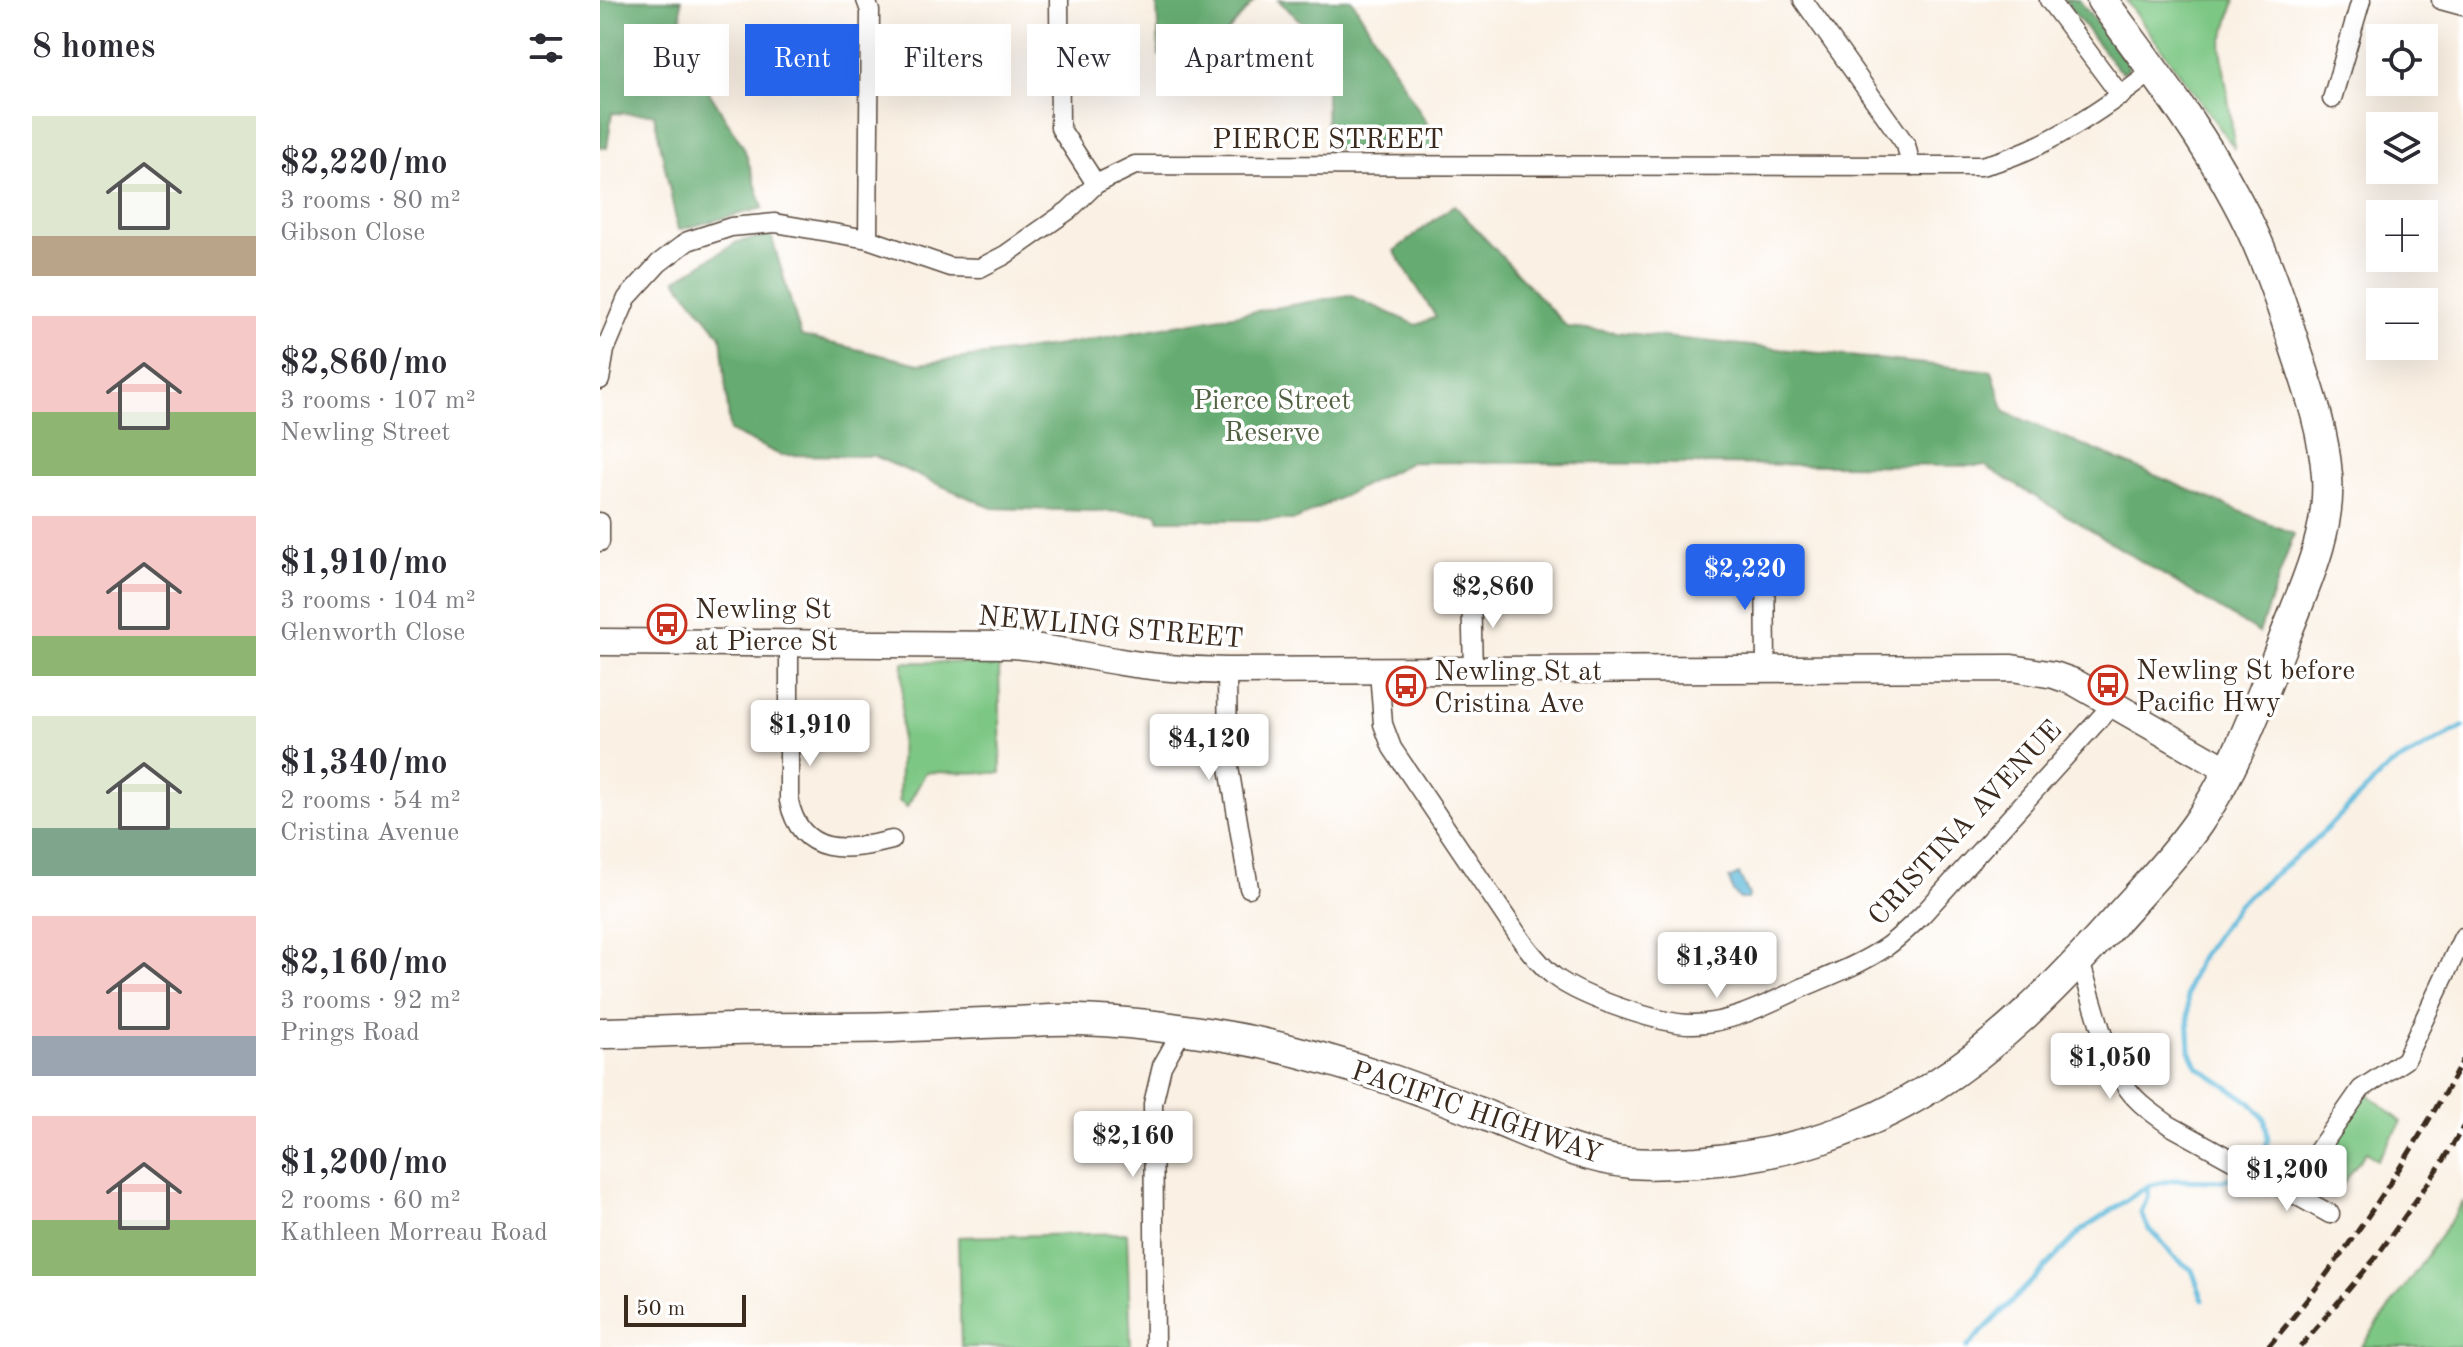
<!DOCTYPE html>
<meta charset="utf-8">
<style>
body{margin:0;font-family:"Old Standard TT",serif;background:#f7f7f7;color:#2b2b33;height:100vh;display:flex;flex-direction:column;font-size:30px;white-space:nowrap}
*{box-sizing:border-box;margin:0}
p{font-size:26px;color:#7c7c81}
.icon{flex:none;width:44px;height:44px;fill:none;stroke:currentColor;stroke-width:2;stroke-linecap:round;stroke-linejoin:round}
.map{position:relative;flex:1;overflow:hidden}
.panel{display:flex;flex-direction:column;background:#fff;width:600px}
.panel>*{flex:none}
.banner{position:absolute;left:24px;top:24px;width:760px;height:72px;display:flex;gap:16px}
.fabs{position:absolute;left:1766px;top:24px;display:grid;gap:16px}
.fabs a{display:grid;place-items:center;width:72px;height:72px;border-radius:0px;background:#fff;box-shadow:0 8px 32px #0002;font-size:40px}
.scale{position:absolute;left:24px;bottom:20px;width:122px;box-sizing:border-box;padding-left:8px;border:4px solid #3b2a1e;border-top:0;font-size:22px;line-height:28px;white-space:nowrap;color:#3b2a1e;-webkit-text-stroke:6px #fff;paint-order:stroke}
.price{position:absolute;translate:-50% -68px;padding:0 18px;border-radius:8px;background:#fff;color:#222;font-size:26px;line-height:52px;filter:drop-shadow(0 2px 4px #0008)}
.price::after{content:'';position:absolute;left:50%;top:48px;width:24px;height:18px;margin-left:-12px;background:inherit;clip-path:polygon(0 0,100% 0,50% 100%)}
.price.current{background:#2563eb;color:#fff}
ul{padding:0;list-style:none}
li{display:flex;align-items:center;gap:24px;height:200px;padding:0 32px}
li span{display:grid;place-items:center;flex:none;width:224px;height:160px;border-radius:0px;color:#555}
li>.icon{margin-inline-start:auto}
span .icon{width:96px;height:96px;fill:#fffc;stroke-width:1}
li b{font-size:34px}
h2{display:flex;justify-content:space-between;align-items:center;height:96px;padding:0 32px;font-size:34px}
.chip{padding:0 28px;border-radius:0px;background:#fff;box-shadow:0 8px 32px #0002;font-size:28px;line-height:72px}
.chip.current{background:#2563eb;color:#fff}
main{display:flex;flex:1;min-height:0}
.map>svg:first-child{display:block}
</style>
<main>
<section class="panel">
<h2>8 homes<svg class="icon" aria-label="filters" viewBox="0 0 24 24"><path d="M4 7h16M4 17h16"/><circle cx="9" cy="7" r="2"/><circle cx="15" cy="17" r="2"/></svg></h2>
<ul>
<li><span style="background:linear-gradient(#dfe7d0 75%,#b9a48a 0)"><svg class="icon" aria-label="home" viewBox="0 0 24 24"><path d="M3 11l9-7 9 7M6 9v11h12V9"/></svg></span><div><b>$2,220/mo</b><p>3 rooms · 80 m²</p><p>Gibson Close</p></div></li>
<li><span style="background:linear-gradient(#f6c9c9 60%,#8fb573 0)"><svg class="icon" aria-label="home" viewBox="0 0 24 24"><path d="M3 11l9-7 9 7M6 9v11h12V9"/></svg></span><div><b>$2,860/mo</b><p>3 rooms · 107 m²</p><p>Newling Street</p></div></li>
<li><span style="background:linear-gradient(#f6c9c9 75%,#8fb573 0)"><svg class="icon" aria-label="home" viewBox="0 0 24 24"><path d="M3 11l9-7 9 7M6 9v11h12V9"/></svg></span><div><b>$1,910/mo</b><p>3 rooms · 104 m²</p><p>Glenworth Close</p></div></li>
<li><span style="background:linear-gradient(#dfe7d0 70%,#7fa58c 0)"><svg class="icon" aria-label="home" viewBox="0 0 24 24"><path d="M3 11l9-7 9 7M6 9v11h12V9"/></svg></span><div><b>$1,340/mo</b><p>2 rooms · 54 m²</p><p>Cristina Avenue</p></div></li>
<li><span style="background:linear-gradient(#f6c9c9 75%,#9aa5b1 0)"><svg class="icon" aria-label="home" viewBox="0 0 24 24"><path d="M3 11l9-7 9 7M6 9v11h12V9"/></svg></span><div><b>$2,160/mo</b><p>3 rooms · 92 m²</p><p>Prings Road</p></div></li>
<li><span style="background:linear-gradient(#f6c9c9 65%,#8fb573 0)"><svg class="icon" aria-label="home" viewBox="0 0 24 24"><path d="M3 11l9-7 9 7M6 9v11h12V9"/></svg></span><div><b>$1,200/mo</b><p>2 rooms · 60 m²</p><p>Kathleen Morreau Road</p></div></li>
</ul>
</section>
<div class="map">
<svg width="1863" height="1347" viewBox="0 0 1863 1347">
<rect width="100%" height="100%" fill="#fff"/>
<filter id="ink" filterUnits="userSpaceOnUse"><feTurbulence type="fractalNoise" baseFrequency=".0125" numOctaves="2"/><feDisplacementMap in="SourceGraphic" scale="16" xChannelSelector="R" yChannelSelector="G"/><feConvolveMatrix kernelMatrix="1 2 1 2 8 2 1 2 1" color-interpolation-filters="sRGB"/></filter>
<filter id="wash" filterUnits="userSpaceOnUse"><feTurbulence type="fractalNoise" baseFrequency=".006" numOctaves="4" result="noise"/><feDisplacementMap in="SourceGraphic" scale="32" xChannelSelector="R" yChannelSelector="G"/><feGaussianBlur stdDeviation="1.8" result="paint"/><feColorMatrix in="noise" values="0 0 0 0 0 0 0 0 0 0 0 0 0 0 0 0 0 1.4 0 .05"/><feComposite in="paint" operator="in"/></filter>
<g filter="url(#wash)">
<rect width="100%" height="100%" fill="#faf0e3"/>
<g fill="#7dc784" stroke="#5c7851" stroke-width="2">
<path d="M 1526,0 L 1635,0 L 1621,47 L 1635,149 Z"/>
<path d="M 303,662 L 399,663 L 401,773 L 326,772 L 307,807 L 299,801 Z"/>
<path d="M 1767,1093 L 1802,1122 L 1777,1160 L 1766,1152 L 1737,1192 L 1722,1193 L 1705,1183 Z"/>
<path d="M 1863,1202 L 1863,1347 L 1761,1347 L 1819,1267 Z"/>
<path d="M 527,1233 L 531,1347 L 361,1347 L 358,1237 Z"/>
</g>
<g fill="#66ac72" stroke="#506b48" stroke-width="2">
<path d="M 0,0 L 81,0 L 82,49 L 144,148 L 163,208 L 78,230 L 54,114 L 12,113 L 7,148 L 0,147 Z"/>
<path d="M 557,0 L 655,0 L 610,53 L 559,56 Z"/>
<path d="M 678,0 L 752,0 L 842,148 L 727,149 L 725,44 Z"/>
<path d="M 1464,0 L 1479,0 L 1527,63 L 1529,69 L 1522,72 L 1517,68 Z"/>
<path d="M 854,205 L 967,327 L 1392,371 L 1405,412 L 1694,534 L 1659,633 L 1385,466 L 811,462 L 695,520 L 559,520 L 558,513 L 392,508 L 274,456 L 180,455 L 130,431 L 121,336 L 76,280 L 137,242 L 171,235 L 201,336 L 319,364 L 461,345 L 749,295 L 817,325 L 836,317 L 794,251 Z"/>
</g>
<path fill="#5ebadc" stroke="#4c727d" stroke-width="2" d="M 1139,874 L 1149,895 L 1148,899 L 1140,899 L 1133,892 L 1129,879 Z"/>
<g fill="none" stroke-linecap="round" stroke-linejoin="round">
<g stroke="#5ebadc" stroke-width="5">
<path d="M 1653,1166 L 1660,1161 L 1668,1140 L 1665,1119 L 1650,1102 L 1598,1067 L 1590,1051 L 1587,995 L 1589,984 L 1598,961 L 1639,903 L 1709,846 L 1790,766 L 1863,727"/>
<path d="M 1548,1186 L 1547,1198 L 1541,1213 L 1549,1230 L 1558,1237 L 1573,1256 L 1592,1270 L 1603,1300"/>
<path d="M 1367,1347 L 1482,1230 L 1548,1186 L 1572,1180 L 1621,1181 L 1645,1173"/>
</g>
</g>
</g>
<g filter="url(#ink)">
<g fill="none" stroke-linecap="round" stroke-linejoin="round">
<defs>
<g id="street">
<path d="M 266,0 L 270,11 L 268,239"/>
<path d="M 459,0 L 460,128 L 496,184"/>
<path d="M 1203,0 L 1306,145 L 1311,166"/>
<path d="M 1449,0 L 1521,96"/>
<path d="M 1841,0 L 1863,6"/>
<path d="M 1732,99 L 1761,0"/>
<path d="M 0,380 L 5,350 L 27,298 L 59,263 L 88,241 L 131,227 L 175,223 L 268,239 L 350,267 L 380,268 L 405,255 L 469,210 L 496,184 L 535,165 L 1381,166 C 1442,152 1504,109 1553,71"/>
<path d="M 0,522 L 0,542"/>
<path d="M 1165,556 L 1166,668"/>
<path d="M 871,590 L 873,671"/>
<path d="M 189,644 L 189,801 C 201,858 248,851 292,840"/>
<path d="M 627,671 L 628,761 L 649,888"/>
<path d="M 779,671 L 783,724 L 792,748 L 922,941 C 932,954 942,967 955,977 C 982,997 1061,1025 1094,1024 C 1133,1023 1169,1003 1204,987 C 1232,975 1261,964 1286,947 C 1300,937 1312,925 1323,914 L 1513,704"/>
<path d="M 1479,960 C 1494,999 1502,1048 1524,1083 C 1534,1101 1553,1113 1569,1125 L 1730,1214"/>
<path d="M 1690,1191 L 1761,1089 L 1805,1060 L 1863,937"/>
<path d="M 555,1347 L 553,1104 L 562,1066 L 583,1029"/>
</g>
<path id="secondary" d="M 0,642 L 411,645 C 449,647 484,656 521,662 C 556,668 591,670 627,671 L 1412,668 L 1454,675 L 1474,682 L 1628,770"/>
<path id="primary" d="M 0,1033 C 44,1033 89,1030 133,1029 C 186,1027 240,1029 293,1027 C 333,1025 373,1023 413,1022 C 435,1021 457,1019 479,1020 C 514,1021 551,1025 586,1030 C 656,1039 725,1057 792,1080 C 826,1092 859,1104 892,1118 C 937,1136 982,1158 1031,1163 C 1052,1165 1076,1163 1097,1162 C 1284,1148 1392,1059 1512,924 C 1541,891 1573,859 1598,823 C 1636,768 1659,703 1683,642 C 1703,589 1731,534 1727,476 C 1724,432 1709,389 1695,347 C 1679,296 1662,246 1636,199 C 1599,129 1549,65 1502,0"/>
</defs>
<use href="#street" stroke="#58483c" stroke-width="21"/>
<use href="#secondary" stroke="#58483c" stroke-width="29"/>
<use href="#primary" stroke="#58483c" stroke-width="33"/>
<use href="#street" stroke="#fff" stroke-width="18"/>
<use href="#secondary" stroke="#fff" stroke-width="26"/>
<use href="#primary" stroke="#fff" stroke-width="30"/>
<g stroke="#3b2a1e" stroke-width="5" stroke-dasharray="12 6" stroke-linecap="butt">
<path d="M 1668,1347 C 1744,1259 1807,1162 1863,1060"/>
<path d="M 1700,1347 L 1777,1256 L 1844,1160 L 1863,1127"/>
</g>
</g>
</g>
<defs>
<symbol id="bus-ring" viewBox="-11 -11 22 22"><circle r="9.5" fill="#fff" stroke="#c8321e" stroke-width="1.5"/><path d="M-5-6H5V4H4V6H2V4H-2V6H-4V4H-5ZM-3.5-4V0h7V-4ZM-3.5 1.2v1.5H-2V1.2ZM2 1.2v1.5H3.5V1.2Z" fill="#c8321e"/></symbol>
</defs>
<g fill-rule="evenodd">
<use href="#bus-ring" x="45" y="602" width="44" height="44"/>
<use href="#bus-ring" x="1486" y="663" width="44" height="44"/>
<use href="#bus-ring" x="784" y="664" width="44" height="44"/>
</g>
<g text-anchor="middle" stroke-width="7" stroke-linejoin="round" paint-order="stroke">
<g font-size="28" fill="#3b2a1e" stroke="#fff">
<text x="728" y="148">PIERCE STREET</text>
<text transform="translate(511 626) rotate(5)" y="10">NEWLING STREET</text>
<text transform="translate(1364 822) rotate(-47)" y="10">CRISTINA AVENUE</text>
<text transform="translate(877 1111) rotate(19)" y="10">PACIFIC HIGHWAY</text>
</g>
<g font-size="28" fill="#526142" stroke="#fff">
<text x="672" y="409">Pierce Street<tspan x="672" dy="32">Reserve</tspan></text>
</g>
<g font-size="28" fill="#3b2a1e" stroke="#fff" text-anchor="start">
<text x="95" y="618">Newling St<tspan x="95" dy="32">at Pierce St</tspan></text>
<text x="1536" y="679">Newling St before<tspan x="1536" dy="32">Pacific Hwy</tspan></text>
<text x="834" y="680">Newling St at<tspan x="834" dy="32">Cristina Ave</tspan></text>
</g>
</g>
</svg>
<div class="fabs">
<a><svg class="icon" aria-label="locate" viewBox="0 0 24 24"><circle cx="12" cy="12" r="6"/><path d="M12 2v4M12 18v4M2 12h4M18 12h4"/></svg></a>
<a><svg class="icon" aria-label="layers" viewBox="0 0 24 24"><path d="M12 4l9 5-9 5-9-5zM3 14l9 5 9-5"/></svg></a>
<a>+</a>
<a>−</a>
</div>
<div class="scale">50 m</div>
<b class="price current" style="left:1145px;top:612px">$2,220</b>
<b class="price" style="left:893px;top:630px">$2,860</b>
<b class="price" style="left:210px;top:768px">$1,910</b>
<b class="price" style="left:609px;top:782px">$4,120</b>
<b class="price" style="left:1117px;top:1000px">$1,340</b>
<b class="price" style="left:1510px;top:1101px">$1,050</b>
<b class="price" style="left:533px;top:1179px">$2,160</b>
<b class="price" style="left:1687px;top:1213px">$1,200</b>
<div class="banner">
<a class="chip">Buy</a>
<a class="chip current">Rent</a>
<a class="chip">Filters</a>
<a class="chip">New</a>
<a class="chip">Apartment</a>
</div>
</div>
</main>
